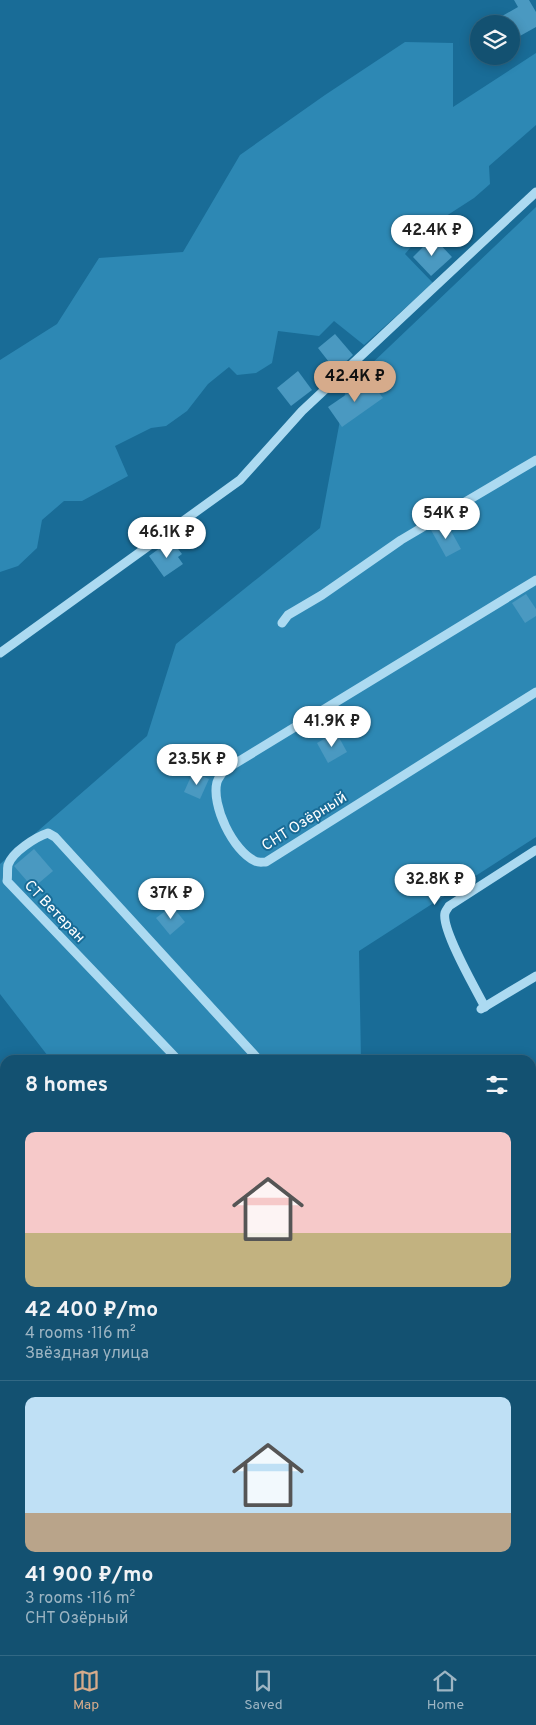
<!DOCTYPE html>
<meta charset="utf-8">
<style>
body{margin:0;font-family:Overpass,sans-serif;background:#205b79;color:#f1f3f6;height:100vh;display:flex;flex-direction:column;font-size:19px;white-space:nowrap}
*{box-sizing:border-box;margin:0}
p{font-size:16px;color:#9db5c3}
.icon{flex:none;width:28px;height:28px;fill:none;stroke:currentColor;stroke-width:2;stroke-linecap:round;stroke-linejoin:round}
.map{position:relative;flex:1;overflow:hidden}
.panel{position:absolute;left:0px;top:1055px;width:536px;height:600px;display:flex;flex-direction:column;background:#135171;border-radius:15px 15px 0 0;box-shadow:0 2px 12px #0003,0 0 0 1px #326884}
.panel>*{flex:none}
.fabs{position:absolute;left:470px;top:15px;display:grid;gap:10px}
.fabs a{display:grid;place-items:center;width:50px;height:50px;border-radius:50%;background:#135171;box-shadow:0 2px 12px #0003,0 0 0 1px #326884;font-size:25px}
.price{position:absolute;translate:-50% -42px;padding:0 11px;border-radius:18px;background:#fff;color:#222;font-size:16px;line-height:32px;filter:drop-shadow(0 1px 2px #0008)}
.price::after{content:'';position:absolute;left:50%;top:30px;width:15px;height:11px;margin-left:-8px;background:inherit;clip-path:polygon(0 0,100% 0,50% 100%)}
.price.current{background:#d6ab8b;color:#111}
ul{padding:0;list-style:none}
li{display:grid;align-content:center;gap:10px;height:265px;padding:0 25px}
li+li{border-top:1px solid #326884}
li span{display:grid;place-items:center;height:155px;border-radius:10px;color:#555}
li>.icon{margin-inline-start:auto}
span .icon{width:90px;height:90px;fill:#fffc;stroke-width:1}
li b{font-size:21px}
h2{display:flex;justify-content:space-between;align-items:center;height:60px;padding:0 25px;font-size:21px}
.tabs{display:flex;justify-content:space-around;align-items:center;height:70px;border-top:1px solid #326884;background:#135171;font-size:14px;color:#9db5c3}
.tabs a{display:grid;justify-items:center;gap:2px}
.tabs .current{color:#d6ab8b}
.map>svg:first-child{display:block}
</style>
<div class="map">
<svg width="536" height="1655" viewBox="0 0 536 1655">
<rect width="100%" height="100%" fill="#196c97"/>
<g fill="#2d88b4">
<path d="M 405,42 L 453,43 L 453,107 L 536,53 L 536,125 L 489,166 L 490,184 L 474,198 L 426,229 L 405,254 L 433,283 L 364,345 L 334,321 L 319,336 L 278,331 L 272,363 L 256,373 L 237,375 L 229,367 L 208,384 L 187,411 L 166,426 L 151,428 L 115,446 L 128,476 L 82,501 L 64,501 L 42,520 L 37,548 L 18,566 L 0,572 L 0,360 L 57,324 L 99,258 L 183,252 L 240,155 L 325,95 Z"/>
<path d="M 536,207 L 536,837 L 359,951 L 361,1060 L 51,1060 L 0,994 L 0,864 L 147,736 L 176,644 L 320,528 L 346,388 Z"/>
</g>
<g fill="#4a99c1">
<path d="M 514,0 L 529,0 L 536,12 L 536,27 L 511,41 L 511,24 L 488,24 L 518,7 Z"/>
<path d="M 433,237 L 452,257 L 431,276 L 413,257 Z"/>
<path d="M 335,334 L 353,355 L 336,371 L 318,348 Z"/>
<path d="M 298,371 L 312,390 L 291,406 L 277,388 Z"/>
<path d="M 369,379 L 383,398 L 342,427 L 328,407 Z"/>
<path d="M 446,522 L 461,549 L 446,557 L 431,530 Z"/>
<path d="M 168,542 L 172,548 L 175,545 L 182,554 L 178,557 L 183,564 L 164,577 L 149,556 Z"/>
<path d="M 526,594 L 536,609 L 536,616 L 525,623 L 512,603 Z"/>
<path d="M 336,732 L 347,752 L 328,763 L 317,743 Z"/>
<path d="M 193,772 L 209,779 L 200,799 L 184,792 Z"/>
<path d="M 34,849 L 53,871 L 33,888 L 14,866 Z"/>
<path d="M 172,906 L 185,922 L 170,935 L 156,918 Z"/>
</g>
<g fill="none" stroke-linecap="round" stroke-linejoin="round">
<g stroke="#acdaf1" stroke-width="9">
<path d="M 536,580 L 223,771 C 222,774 218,778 217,782 C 211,805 233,851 255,861 C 258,863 262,862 266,862 L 536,692"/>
<path d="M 282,623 L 288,615 L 322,595 L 401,540 L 536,460"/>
<path d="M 0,653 L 240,480 L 302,411 L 536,192"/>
<path d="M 485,1007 C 476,990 441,929 445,913 C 446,910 448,908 449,906 L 536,850"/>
<path d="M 481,1009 L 536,976"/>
<path d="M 178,1060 L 7,881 C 8,877 7,870 8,865 C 12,852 36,837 48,833 L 55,837 L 259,1060"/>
<path d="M 0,1088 L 5,1096"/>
<path d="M 531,1171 L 536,1170"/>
<path d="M 531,1284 L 536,1282"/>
<path d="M 531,1443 L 536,1440"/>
<path d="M 0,1563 L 5,1560"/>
<path d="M 0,1599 L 5,1606"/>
<path d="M 0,1624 L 5,1620"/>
<path d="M 37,1650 L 40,1655"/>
<path d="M 134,1655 L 144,1650"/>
</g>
</g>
<g text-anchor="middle" stroke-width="4" stroke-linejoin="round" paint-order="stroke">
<g font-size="15" fill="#fff" stroke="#196c97">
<text transform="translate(304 821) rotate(-32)" y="5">СНТ Озёрный</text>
<text transform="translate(55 911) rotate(46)" y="5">СТ Ветеран</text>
</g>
</g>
</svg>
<div class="fabs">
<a><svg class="icon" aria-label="layers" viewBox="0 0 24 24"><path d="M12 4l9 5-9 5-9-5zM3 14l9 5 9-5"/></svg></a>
</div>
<b class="price" style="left:432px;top:257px">42.4K ₽</b>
<b class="price current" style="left:355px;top:403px">42.4K ₽</b>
<b class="price" style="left:446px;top:540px">54K ₽</b>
<b class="price" style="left:167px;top:559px">46.1K ₽</b>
<b class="price" style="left:332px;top:748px">41.9K ₽</b>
<b class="price" style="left:197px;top:786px">23.5K ₽</b>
<b class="price" style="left:435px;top:906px">32.8K ₽</b>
<b class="price" style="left:171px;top:920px">37K ₽</b>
<section class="panel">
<h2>8 homes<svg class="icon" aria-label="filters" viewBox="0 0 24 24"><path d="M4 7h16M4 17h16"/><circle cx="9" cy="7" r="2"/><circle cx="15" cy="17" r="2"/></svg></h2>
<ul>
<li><span style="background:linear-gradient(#f6c9c9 65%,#c2b280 0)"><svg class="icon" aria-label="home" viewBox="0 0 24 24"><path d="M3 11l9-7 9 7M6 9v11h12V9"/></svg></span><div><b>42 400 ₽/mo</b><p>4 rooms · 116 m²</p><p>Звёздная улица</p></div></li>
<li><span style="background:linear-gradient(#bfe0f5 75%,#b9a48a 0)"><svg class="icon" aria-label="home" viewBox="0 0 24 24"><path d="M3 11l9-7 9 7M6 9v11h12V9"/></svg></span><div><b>41 900 ₽/mo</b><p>3 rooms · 116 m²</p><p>СНТ Озёрный</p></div></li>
</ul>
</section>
</div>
<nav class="tabs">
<a class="current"><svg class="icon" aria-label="map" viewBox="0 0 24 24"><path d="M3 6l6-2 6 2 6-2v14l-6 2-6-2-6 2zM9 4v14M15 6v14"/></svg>Map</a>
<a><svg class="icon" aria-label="saved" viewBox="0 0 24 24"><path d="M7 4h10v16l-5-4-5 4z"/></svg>Saved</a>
<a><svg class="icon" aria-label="home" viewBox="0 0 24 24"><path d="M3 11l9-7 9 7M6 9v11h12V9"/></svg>Home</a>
</nav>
